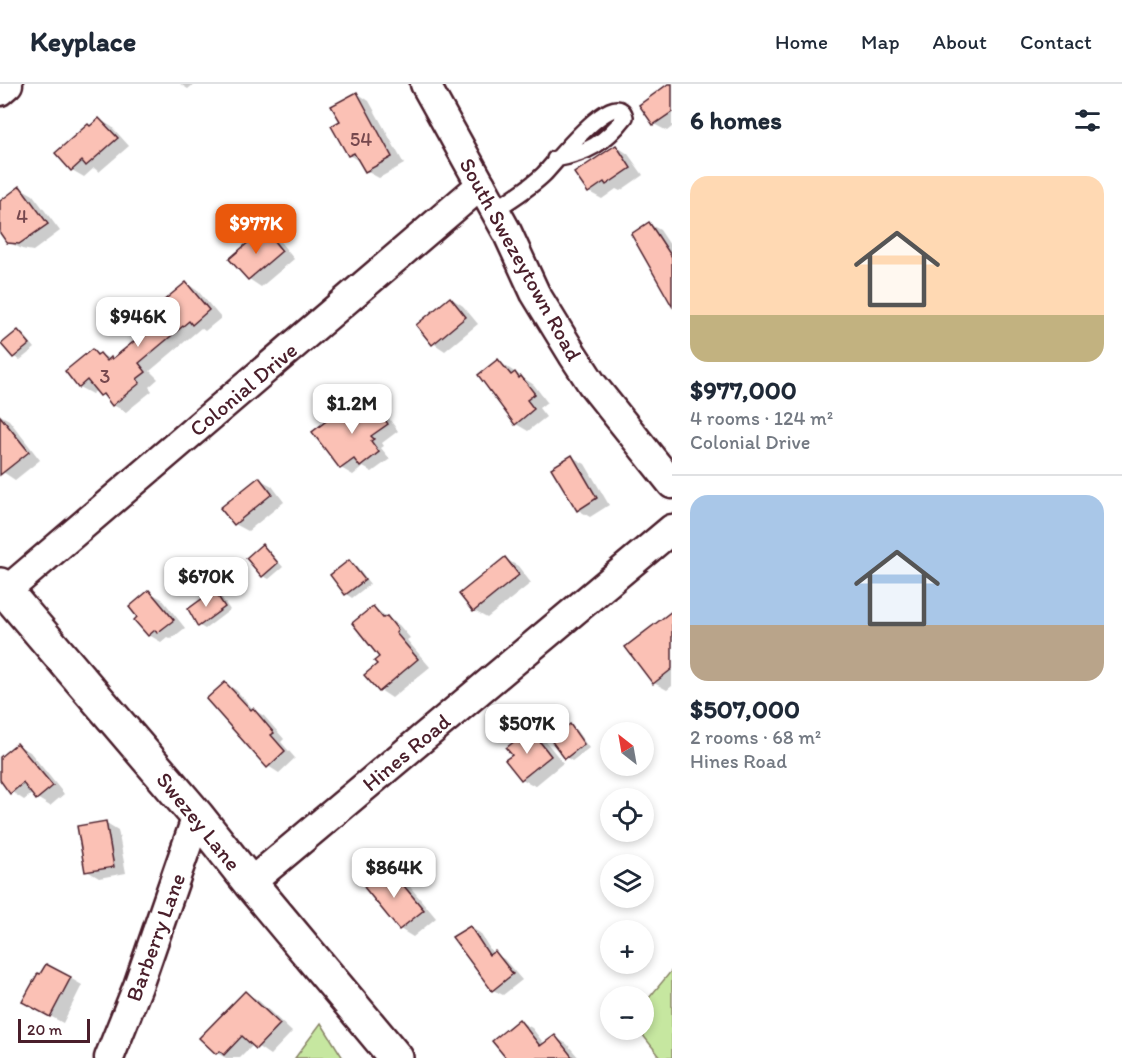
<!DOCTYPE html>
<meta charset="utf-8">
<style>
body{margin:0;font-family:Itim,sans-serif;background:#f6f6f7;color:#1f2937;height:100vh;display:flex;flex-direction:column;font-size:22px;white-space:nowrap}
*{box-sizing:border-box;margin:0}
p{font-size:20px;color:#747a83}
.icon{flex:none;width:33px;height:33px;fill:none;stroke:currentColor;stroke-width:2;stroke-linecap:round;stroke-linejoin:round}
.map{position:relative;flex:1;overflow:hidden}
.panel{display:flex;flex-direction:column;background:#fff;width:450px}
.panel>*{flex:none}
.needle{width:39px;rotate:329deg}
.tools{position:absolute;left:600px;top:638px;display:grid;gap:12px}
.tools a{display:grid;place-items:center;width:54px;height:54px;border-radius:50%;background:#fff;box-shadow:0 3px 9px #0003;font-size:30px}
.scale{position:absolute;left:18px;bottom:15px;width:72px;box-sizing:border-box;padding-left:6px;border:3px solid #4a1f2b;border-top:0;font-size:16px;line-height:21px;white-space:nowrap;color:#4a1f2b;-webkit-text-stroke:4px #fff;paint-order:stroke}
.price{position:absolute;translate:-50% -51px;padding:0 14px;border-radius:12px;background:#fff;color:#222;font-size:20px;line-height:39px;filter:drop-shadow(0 2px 3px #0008)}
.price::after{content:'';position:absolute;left:50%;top:36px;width:18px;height:14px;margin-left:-9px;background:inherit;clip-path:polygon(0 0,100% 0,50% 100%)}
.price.on{background:#ea580c;color:#fff}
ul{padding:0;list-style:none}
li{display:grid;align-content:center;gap:12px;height:318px;padding:0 18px}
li+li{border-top:2px solid #e0e1e3}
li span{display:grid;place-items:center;height:186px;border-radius:18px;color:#555}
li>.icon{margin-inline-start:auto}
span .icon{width:108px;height:108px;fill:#fffc;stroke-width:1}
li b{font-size:26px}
h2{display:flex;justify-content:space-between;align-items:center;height:72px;padding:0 18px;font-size:26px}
header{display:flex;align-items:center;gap:36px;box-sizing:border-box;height:84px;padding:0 30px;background:#fff;border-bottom:2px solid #e0e1e3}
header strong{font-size:28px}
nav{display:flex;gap:33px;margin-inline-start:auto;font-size:21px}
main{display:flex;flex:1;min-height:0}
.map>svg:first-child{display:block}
</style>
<header>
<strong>Keyplace</strong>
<nav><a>Home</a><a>Map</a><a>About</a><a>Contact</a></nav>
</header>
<main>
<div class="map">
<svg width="672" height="974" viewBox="0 0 672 974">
<rect width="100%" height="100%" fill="#fff"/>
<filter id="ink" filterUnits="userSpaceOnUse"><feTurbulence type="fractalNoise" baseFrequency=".0167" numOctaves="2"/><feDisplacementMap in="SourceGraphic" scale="12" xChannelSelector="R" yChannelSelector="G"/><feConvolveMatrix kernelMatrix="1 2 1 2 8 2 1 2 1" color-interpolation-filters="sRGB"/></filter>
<g filter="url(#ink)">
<g fill="#c6e7a0" stroke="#888366" stroke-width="1.5">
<path d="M 672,886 L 672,974 L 661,974 L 638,945 L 644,945 L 644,920 Z"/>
<path d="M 321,939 L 343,974 L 295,974 Z"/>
</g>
<g fill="#0003">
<path d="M 180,0 L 194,0 L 188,5 Z"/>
<path d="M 672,4 L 672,43 L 667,47 L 654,40 Z"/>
<path d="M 357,9 L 369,17 L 404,80 L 379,94 L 366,87 L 362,79 L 349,71 L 342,37 Z"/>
<path d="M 99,35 L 112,43 L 129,62 L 99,88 L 94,84 L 84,93 L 72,86 L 91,43 Z"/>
<path d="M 616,62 L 628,70 L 643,91 L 620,107 L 616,105 L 602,115 L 589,108 Z"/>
<path d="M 21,104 L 33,111 L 60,147 L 33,167 L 22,165 L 8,158 L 0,146 L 0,120 Z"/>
<path d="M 649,140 L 660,146 L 672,164 L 672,207 Z"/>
<path d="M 264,147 L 277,154 L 294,175 L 261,203 L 249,195 Z"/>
<path d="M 186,199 L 198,207 L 221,234 L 205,247 L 201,244 L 150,287 L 158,295 L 149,303 L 152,307 L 126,328 L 113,321 L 97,306 L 92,310 L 79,303 L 92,267 L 113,276 L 155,243 Z"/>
<path d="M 451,214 L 463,222 L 478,240 L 445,267 L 433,259 Z"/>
<path d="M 19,248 L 24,251 L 35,264 L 20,276 L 14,273 Z"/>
<path d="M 498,277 L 534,301 L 547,318 L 539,324 L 546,333 L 528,347 L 516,340 Z"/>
<path d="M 371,318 L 382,325 L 398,347 L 382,359 L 384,362 L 381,364 L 390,375 L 372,388 L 363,383 L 353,391 L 341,384 L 314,348 L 338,329 L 346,334 Z"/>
<path d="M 0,331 L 9,336 L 40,376 L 15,396 L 0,386 Z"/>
<path d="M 572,373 L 585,380 L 609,421 L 590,433 L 578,426 Z"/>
<path d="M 259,395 L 272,402 L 284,418 L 248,447 L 235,440 Z"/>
<path d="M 262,462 L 268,466 L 283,483 L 269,495 L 263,492 Z"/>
<path d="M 505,475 L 518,482 L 531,499 L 487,534 L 474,527 Z"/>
<path d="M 350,478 L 355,481 L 370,500 L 352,514 L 346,510 L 332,491 Z"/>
<path d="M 149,508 L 162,515 L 185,544 L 171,555 L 167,553 L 161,558 L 149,551 Z"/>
<path d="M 214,508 L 220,511 L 230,526 L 205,545 L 200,542 L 190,526 Z"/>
<path d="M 374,524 L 399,541 L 410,554 L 407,556 L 430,583 L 392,614 L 380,606 L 379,580 L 381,573 Z"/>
<path d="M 672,538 L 672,602 L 667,606 L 654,599 Z"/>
<path d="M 225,600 L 236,606 L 254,626 L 264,632 L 284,655 L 281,658 L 295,674 L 279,689 L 268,682 Z"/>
<path d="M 570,642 L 576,646 L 589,664 L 572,677 L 566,673 Z"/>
<path d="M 530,647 L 543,654 L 563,679 L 535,702 L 522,695 L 514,671 Z"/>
<path d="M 17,661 L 30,668 L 64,710 L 50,722 L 37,714 L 33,709 L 24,716 L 12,708 L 0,694 L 0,675 Z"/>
<path d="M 105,738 L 118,746 L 126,789 L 99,794 L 87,787 Z"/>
<path d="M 389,785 L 401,792 L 436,834 L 413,853 L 400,845 L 366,803 Z"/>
<path d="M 470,843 L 480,849 L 493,870 L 504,875 L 522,896 L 503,911 L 493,906 Z"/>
<path d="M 70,894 L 82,901 L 63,939 L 37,925 Z"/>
<path d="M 245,909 L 258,916 L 292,948 L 270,971 L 254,960 L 240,974 L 226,974 L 217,969 Z"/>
<path d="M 519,937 L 532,944 L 545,961 L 555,953 L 567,960 L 579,974 L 509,974 Z"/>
</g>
<g fill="#fbc1b5" stroke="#4a1f2b" stroke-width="1.5">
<path d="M 668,0 L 672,0 L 672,28 L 653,41 L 639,21 Z"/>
<path d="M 357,8 L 392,73 L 365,88 L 354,69 L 348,72 L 331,42 L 340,37 L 331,22 Z"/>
<path d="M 99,34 L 118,54 L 86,82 L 82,77 L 71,87 L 55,69 L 88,40 L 90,42 Z"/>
<path d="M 616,61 L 631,84 L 606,101 L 604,98 L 588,109 L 574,89 Z"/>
<path d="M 20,102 L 48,140 L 19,160 L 7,159 L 0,149 L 0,117 Z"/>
<path d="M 649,138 L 672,173 L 672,222 L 631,150 Z"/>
<path d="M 264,145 L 282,167 L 248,196 L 229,175 Z"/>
<path d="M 186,198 L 209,226 L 192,241 L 189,237 L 139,279 L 146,288 L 137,295 L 140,299 L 112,322 L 103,310 L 100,312 L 87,296 L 78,304 L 65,287 L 92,265 L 97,271 L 100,269 L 107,277 L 111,273 L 112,275 L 153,242 L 147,234 L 158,225 L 156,223 Z"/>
<path d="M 450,213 L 466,233 L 432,261 L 416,241 Z"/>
<path d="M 18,246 L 30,260 L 13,274 L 1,260 Z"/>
<path d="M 498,275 L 511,291 L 515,288 L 519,294 L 521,292 L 535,310 L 527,316 L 534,325 L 515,341 L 478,291 Z"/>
<path d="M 371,316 L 388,340 L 371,352 L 374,355 L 371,357 L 379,368 L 360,383 L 354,375 L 340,385 L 312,348 L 338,328 L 343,334 Z"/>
<path d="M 0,332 L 29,368 L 0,391 Z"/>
<path d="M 572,371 L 597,414 L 577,427 L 551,384 Z"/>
<path d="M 259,393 L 272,410 L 234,441 L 220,424 Z"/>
<path d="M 262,460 L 278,479 L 262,493 L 246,474 Z"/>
<path d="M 505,473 L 519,491 L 473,528 L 459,510 Z"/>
<path d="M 349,476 L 365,496 L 345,511 L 330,491 Z"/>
<path d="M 149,506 L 174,536 L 157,549 L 155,546 L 148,552 L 134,536 L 137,533 L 129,523 Z"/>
<path d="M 214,506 L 225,523 L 198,543 L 188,525 Z"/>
<path d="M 373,522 L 383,534 L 387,532 L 398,546 L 396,549 L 418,575 L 379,608 L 364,591 L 377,580 L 374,577 L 379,573 L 352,539 Z"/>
<path d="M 672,527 L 672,585 L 653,600 L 625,563 Z"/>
<path d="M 225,598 L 251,626 L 253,624 L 274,649 L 271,651 L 285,667 L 267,684 L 206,615 Z"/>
<path d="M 570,640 L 584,660 L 565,675 L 550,655 Z"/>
<path d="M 530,645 L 551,672 L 521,696 L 505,676 L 512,671 L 506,664 Z"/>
<path d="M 17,659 L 53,702 L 36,716 L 23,699 L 10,710 L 0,696 L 0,673 Z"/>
<path d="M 106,737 L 114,783 L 85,788 L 77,742 Z"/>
<path d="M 388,783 L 424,826 L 399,846 L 364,803 Z"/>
<path d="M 470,842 L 489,871 L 495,867 L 513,890 L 492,907 L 452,853 Z"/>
<path d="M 46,880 L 71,893 L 50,933 L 22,918 L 38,889 L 40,890 Z"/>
<path d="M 245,907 L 280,940 L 256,965 L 242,952 L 224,971 L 220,967 L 216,970 L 199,954 Z"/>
<path d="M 519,935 L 540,962 L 555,951 L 573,974 L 506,974 L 492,957 Z"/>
</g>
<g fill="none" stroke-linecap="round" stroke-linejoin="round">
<defs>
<path id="service" d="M 495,126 C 511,115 530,104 544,90 C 554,80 617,0 625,33 C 605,59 588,69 555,75"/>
<g id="minor">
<path d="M 425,0 L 507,148 L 535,209 L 573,271 L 592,300 L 672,400"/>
<path d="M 0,7 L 8,0"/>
<path d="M 5,508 L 481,101"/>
<path d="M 250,799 L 672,445"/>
<path d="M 109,974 L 138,902 L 197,732"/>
</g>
<path id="tertiary" d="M 0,501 L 197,732 L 250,799 L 396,974"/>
</defs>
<use href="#service" stroke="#4a1f2b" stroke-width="20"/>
<use href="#minor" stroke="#4a1f2b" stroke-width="33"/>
<use href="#tertiary" stroke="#4a1f2b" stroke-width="38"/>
<use href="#service" stroke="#fff" stroke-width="15"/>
<use href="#minor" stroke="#fff" stroke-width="28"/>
<use href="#tertiary" stroke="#fff" stroke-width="33"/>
</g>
</g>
<g text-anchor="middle" stroke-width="4.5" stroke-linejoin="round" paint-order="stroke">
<g font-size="20" fill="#76484e">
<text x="361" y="62">54</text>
<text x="22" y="139">4</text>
<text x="105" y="299">3</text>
</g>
<g font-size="22" fill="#4a1f2b" stroke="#fff">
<text transform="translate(521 175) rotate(61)" y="8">South Swezeytown Road</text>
<text transform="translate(243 305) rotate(-40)" y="8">Colonial Drive</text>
<text transform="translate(406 668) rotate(-40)" y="8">Hines Road</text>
<text transform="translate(199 737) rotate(51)" y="8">Swezey Lane</text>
<text transform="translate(155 853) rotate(-70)" y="8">Barberry Lane</text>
</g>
</g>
</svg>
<div class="tools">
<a><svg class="needle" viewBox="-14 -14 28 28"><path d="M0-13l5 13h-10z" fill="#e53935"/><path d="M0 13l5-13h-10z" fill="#747a83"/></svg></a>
<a><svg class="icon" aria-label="locate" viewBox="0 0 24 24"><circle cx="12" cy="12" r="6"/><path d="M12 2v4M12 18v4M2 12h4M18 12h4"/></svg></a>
<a><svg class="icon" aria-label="layers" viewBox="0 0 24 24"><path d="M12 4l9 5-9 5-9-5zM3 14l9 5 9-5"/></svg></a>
<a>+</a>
<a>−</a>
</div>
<div class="scale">20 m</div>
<b class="price on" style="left:256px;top:171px">$977K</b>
<b class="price" style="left:138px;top:264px">$946K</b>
<b class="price" style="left:352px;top:351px">$1.2M</b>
<b class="price" style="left:206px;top:524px">$670K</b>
<b class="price" style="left:527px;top:671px">$507K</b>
<b class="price" style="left:394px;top:815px">$864K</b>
</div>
<section class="panel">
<h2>6 homes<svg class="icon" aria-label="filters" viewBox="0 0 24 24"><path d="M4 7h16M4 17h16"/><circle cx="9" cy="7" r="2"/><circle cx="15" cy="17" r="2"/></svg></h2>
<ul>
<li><span style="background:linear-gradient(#ffd9b3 75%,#c2b280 0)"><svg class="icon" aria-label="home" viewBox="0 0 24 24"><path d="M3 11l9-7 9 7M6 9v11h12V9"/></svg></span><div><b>$977,000</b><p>4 rooms · 124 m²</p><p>Colonial Drive</p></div></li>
<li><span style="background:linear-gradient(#a9c7e8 70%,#b9a48a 0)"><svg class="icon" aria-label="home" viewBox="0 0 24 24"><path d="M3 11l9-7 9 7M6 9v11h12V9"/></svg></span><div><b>$507,000</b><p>2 rooms · 68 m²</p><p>Hines Road</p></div></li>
</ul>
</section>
</main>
